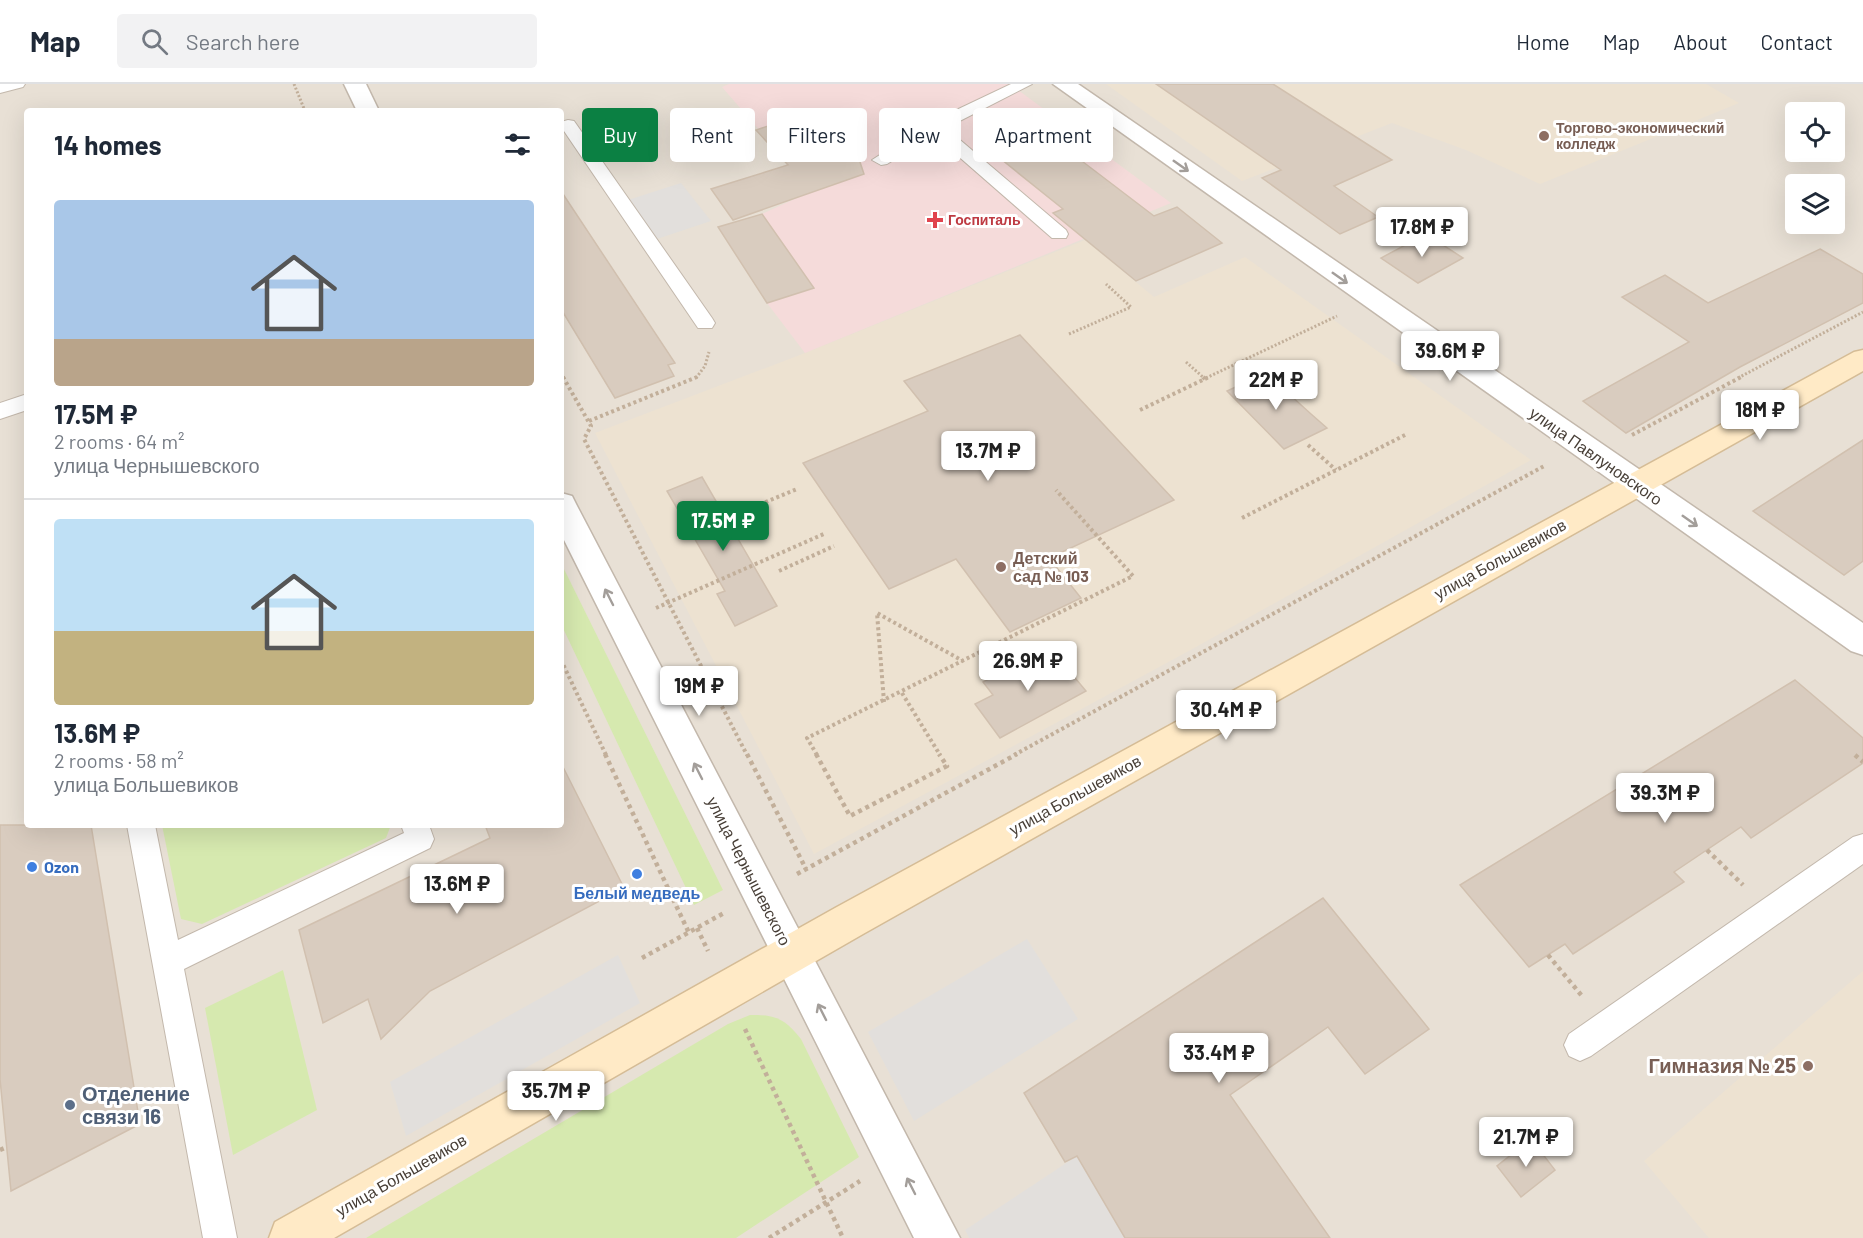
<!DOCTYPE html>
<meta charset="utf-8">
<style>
body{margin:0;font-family:Barlow,sans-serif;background:#f2f2f3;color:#1f2937;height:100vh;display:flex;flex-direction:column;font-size:22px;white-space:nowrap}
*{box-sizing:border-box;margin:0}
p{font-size:20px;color:#747a83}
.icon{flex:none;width:33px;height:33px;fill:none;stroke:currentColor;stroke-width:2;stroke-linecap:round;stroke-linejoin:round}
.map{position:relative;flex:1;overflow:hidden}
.side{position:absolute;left:24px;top:24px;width:540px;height:720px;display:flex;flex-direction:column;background:#fff;border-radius:6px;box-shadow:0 6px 24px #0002}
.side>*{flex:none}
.top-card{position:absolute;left:582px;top:24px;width:570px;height:54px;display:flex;gap:12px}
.controls{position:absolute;left:1785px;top:18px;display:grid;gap:12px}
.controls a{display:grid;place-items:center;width:60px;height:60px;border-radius:6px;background:#fff;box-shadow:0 6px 24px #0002;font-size:30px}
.price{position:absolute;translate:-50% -51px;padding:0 14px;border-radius:6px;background:#fff;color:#222;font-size:20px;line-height:39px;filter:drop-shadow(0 2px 3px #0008)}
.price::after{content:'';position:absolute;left:50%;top:36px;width:18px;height:14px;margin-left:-9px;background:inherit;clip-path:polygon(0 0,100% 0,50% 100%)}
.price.on{background:#0b8043;color:#fff}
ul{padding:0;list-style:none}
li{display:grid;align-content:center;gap:12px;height:318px;padding:0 30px}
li+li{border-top:2px solid #e0e1e3}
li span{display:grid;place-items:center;height:186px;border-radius:6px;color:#555}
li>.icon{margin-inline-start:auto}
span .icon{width:108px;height:108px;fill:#fffc;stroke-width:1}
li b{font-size:26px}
h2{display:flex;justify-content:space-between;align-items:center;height:72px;padding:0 30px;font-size:26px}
.chip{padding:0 21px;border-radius:6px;background:#fff;box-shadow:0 6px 24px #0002;font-size:21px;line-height:54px}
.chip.on{background:#0b8043;color:#fff}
header{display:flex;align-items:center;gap:36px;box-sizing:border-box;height:84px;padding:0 30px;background:#fff;border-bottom:2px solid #e0e1e3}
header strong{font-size:28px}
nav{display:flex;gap:33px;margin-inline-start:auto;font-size:21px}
.search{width:420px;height:54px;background:#f2f2f3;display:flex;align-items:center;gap:15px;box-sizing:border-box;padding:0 21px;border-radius:6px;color:#747a83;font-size:22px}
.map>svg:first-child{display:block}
</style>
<header>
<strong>Map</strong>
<div class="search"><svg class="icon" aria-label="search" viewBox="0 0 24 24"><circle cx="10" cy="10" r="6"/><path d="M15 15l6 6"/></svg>Search here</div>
<nav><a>Home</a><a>Map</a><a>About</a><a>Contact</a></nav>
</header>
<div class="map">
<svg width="1863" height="1154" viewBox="0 0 1863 1154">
<rect width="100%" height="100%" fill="#f4eee7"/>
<path fill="#e8e0d5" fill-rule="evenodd" d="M 0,0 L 1863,0 L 1863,1154 L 0,1154 ZM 27,27 L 561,27 L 561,741 L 27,741 ZM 1796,28 L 1834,28 L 1834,68 L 1796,68 ZM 1796,100 L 1834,100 L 1834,140 L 1796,140 Z"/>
<g fill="#ede2d1">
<path d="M 1106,0 L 1706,0 L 1739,19 L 1540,100 L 1466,66 L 1392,39 L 1242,97 Z"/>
<path d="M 1085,156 L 1154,213 L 1245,173 L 1531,376 L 1196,563 L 814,770 L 595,349 L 805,269 Z"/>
<path d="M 1863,887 L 1863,1154 L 1709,1154 L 1644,1077 Z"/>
</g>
<path fill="#f5dbda" d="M 729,0 L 1010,0 L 1171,119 L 805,269 L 767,219 L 718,143 L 762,130 L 812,107 L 722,3 Z"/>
<g fill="#d6e9af">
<path d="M 561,479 L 723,806 L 694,821 L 561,540 Z"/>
<path d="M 162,741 L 391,741 L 386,754 L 202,840 L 181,835 Z"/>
<path d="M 283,886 L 317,1026 L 233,1071 L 205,924 Z"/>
<path d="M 750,931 C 776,931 784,934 801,955 L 859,1073 L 736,1154 L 366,1154 L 728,940 Z"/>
</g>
<g fill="#e2dfdc">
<path d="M 681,99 L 711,137 L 657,155 L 628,116 Z"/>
<path d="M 1027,855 L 1078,935 L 914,1037 L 868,948 Z"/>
<path d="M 618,871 L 640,919 L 406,1052 L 390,998 Z"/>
<path d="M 1077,1072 L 1125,1154 L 969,1154 L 965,1146 Z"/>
</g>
<g fill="#d9ccbf" stroke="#d1c0af" stroke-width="1.5">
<path d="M 1156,0 L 1273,0 L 1392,76 L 1334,102 L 1378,133 L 1340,150 L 1262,94 L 1281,86 Z"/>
<path d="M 802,31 L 836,66 L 854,60 L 864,90 L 733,136 L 711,105 L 788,81 L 756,46 Z"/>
<path d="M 1032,39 L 1154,132 L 1177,123 L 1222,159 L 1136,197 L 1053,129 L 1063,125 L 981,59 Z"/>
<path d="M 561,107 L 675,279 L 668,281 L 674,292 L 615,314 L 561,225 Z"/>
<path d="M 762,130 L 814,204 L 767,219 L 718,143 Z"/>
<path d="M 1426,150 L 1463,174 L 1418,199 L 1381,174 Z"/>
<path d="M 1820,165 L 1863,190 L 1863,219 L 1740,283 L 1626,349 L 1583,317 L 1689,258 L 1622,213 L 1665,191 L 1708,219 Z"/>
<path d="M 1020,251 L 1174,416 L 1049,474 L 1081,514 L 1010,548 L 956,475 L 889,505 L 803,379 L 928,327 L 904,297 Z"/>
<path d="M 1266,289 L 1311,330 L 1327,344 L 1284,365 L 1227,307 Z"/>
<path d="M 1863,356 L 1863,477 L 1844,491 L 1753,427 Z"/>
<path d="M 702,393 L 777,522 L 735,542 L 717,510 L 725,507 L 667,407 Z"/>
<path d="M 1050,564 L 1086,607 L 1000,654 L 975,620 L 993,611 L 983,598 Z"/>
<path d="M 1795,596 L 1863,654 L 1863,679 L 1751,754 L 1741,743 L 1674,788 L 1684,798 L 1573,870 L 1565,860 L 1529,883 L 1460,801 Z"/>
<path d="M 561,679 L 624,804 L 430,907 L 381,955 L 368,915 L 323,939 L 299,846 L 490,754 L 485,741 L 561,741 Z"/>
<path d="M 0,741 L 91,741 L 140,1040 L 11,1107 L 0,995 Z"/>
<path d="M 1323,814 L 1429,945 L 1365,990 L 1328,943 L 1230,1011 L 1330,1154 L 1125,1154 L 1077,1072 L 1065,1078 L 1024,1009 Z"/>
<path d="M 1531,1055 L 1555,1086 L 1521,1113 L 1497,1082 Z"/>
</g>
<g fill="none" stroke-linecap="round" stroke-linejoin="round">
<defs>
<g id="lane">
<path d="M 0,0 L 25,0 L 23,3 L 0,9 Z"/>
<path d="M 1011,0 L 1032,0 L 946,44 L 1066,146 L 1068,150 L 1066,154 L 1052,154 L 934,51 L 887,80 L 881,81 L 872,76 L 929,39 Z"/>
<path d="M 568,36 L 574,37 L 712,234 L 715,239 L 712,244 L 698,244 L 564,47 L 561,48 L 561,38 Z"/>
<path d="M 27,310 L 27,326 L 0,335 L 0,319 Z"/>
<path d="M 127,741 L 155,741 L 178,856 L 404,749 L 401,741 L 429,741 L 434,755 L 430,764 L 184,885 L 237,1154 L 203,1154 Z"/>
<path d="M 1863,750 L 1863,780 L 1591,972 L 1580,977 L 1569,972 L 1564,961 L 1569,950 L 1853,753 Z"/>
</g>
<g id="street">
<path d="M 344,0 L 366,0 L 379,27 L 357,27 Z"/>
<path d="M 1053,0 L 1078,0 L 1863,539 L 1863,571 L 1851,567 Z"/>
<path d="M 561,409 L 572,412 L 576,420 L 960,1154 L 914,1154 L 561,450 Z"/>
</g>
<path id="secondary" d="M 1863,266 L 1863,287 L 863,850 L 334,1154 L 269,1154 L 275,1138 L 835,824 L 1854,268 Z"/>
</defs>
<use href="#lane" stroke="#c3b8ac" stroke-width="2"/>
<use href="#street" stroke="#c3b8ac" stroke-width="3"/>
<use href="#secondary" stroke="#d5bc96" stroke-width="3"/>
<g stroke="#c2af9a" stroke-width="3" stroke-dasharray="2 2" stroke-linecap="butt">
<path d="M 294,0 L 305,27"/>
<path d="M 1069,250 L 1131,223 L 1106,200"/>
<path d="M 1186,278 L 1204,294"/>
<path d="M 561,289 L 564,294"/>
<path d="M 696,294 L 705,282 L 709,268"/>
<path d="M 1206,294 L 1337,232"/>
<path d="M 1738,294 L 1863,228"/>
</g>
<g stroke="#c2af9a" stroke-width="4" stroke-dasharray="3 3" stroke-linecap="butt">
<path d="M 563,293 L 591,342 L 584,355 L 747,671"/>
<path d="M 1203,293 L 1205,295"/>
<path d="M 1140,326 L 1209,293"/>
<path d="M 589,337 L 697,293"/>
<path d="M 1632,351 L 1741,293"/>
<path d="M 1308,361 L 1336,386"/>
<path d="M 732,432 L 797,405"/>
<path d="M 1242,434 L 1407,350"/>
<path d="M 779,487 L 834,462"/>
<path d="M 656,524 L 826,449"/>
<path d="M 561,576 L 606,671"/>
<path d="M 902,609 L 940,671"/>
<path d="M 884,618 L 877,529 L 963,577"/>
<path d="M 817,671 L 807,654 L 1133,492 L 1056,406"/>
<path d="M 1014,671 L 1546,381"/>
</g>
<g stroke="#c2af9a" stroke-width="4.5" stroke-dasharray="4 4" stroke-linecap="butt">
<path d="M 605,670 L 689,849"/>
<path d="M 747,670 L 806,785"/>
<path d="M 816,670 L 850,732 L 947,682 L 939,670"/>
<path d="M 1855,671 L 1863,678"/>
<path d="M 1707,766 L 1743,801"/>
<path d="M 797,790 L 1017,670"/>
<path d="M 697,844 L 708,867"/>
<path d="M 1548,871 L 1582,912"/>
<path d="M 642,874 L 724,829"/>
<path d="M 745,945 L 843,1154"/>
<path d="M 0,1066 L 7,1063"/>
<path d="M 769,1154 L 860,1097"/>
</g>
<use href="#lane" fill="#fff" fill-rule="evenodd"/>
<use href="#street" fill="#fff" fill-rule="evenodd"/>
<use href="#secondary" fill="#ffeac6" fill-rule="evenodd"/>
</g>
<defs><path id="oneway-shaft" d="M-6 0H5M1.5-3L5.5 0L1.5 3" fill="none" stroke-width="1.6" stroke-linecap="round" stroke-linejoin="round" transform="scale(1.5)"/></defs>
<g stroke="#a39e9a">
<use href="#oneway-shaft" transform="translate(1181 82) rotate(35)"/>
<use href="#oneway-shaft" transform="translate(1340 194) rotate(35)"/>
<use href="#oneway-shaft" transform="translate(1690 437) rotate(35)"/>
<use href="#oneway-shaft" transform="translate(609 513) rotate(-117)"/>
<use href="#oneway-shaft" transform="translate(698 687) rotate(-117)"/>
<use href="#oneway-shaft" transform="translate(822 928) rotate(-117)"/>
<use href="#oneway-shaft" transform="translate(911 1102) rotate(-117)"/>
</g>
<g fill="#8d6e63" stroke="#fff" stroke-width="2">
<circle cx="1544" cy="52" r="6"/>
<circle cx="1001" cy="483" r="6"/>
<circle cx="1808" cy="982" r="6"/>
</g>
<path fill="#e0444e" stroke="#fff" stroke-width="2" d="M932 127h6v6h6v6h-6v6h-6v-6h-6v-6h6z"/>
<g fill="#3f7fe0" stroke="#fff" stroke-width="2">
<circle cx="32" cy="783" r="6"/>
<circle cx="637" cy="790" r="6"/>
</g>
<circle fill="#5c6f8a" stroke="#fff" stroke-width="2" cx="70" cy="1021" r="6"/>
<g text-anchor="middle" stroke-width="6" stroke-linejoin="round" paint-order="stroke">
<g font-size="14" font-weight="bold" fill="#785e54" stroke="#fff" text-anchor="start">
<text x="1556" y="49">Торгово-экономический<tspan x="1556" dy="16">колледж</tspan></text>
</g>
<g font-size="14" font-weight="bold" fill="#be3a42" stroke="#fff" text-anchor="start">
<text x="948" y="141">Госпиталь</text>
</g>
<g font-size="16" fill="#473e36" stroke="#fff">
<text transform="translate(1596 372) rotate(35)" y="6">улица Павлуновского</text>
<text transform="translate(1500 475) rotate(-29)" y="6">улица Большевиков</text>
<text transform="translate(1075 711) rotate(-29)" y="6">улица Большевиков</text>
<text transform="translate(749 787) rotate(63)" y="6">улица Чернышевского</text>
<text transform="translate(401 1091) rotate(-30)" y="6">улица Большевиков</text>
</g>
<g font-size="16" font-weight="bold" fill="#785e54" stroke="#fff" text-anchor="start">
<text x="1013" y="480">Детский<tspan x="1013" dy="18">сад № 103</tspan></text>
</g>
<g font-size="16" font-weight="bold" fill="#366cbe" stroke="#fff" text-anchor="start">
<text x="44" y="789">Ozon</text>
<text x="637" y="815" text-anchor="middle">Белый медведь</text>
</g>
<g font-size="20" font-weight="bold" fill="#785e54" stroke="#fff" text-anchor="end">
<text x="1796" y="989">Гимназия № 25</text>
</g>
<g font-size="20" font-weight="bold" fill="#4e5e75" stroke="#fff" text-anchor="start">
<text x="82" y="1017">Отделение<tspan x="82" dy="23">связи 16</tspan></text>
</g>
</g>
</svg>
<div class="controls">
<a><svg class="icon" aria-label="locate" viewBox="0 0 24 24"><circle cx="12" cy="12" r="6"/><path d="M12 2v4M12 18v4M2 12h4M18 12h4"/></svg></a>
<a><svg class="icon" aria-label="layers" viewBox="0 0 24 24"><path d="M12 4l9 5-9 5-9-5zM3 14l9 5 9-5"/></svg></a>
</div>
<b class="price" style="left:1422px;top:174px">17.8M ₽</b>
<b class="price" style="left:1450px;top:298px">39.6M ₽</b>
<b class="price" style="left:1276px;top:327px">22M ₽</b>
<b class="price" style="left:1760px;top:357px">18M ₽</b>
<b class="price" style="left:988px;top:398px">13.7M ₽</b>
<b class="price on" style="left:723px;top:468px">17.5M ₽</b>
<b class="price" style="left:1028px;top:608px">26.9M ₽</b>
<b class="price" style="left:699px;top:633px">19M ₽</b>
<b class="price" style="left:1226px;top:657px">30.4M ₽</b>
<b class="price" style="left:1665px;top:740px">39.3M ₽</b>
<b class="price" style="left:457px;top:831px">13.6M ₽</b>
<b class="price" style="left:1219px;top:1000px">33.4M ₽</b>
<b class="price" style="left:556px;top:1038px">35.7M ₽</b>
<b class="price" style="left:1526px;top:1084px">21.7M ₽</b>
<div class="top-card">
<a class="chip on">Buy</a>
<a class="chip">Rent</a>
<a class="chip">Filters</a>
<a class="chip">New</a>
<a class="chip">Apartment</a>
</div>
<section class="side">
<h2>14 homes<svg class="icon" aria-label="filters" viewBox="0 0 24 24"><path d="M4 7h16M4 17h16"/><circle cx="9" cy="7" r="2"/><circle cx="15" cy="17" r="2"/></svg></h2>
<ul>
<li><span style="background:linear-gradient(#a9c7e8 75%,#b9a48a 0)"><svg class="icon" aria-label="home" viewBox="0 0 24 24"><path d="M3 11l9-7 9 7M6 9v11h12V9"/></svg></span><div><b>17.5M ₽</b><p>2 rooms · 64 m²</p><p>улица Чернышевского</p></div></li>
<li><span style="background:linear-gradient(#bfe0f5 60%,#c2b280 0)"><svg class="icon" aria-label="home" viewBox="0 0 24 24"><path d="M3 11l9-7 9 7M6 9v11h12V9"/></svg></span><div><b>13.6M ₽</b><p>2 rooms · 58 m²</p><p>улица Большевиков</p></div></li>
</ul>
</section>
</div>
